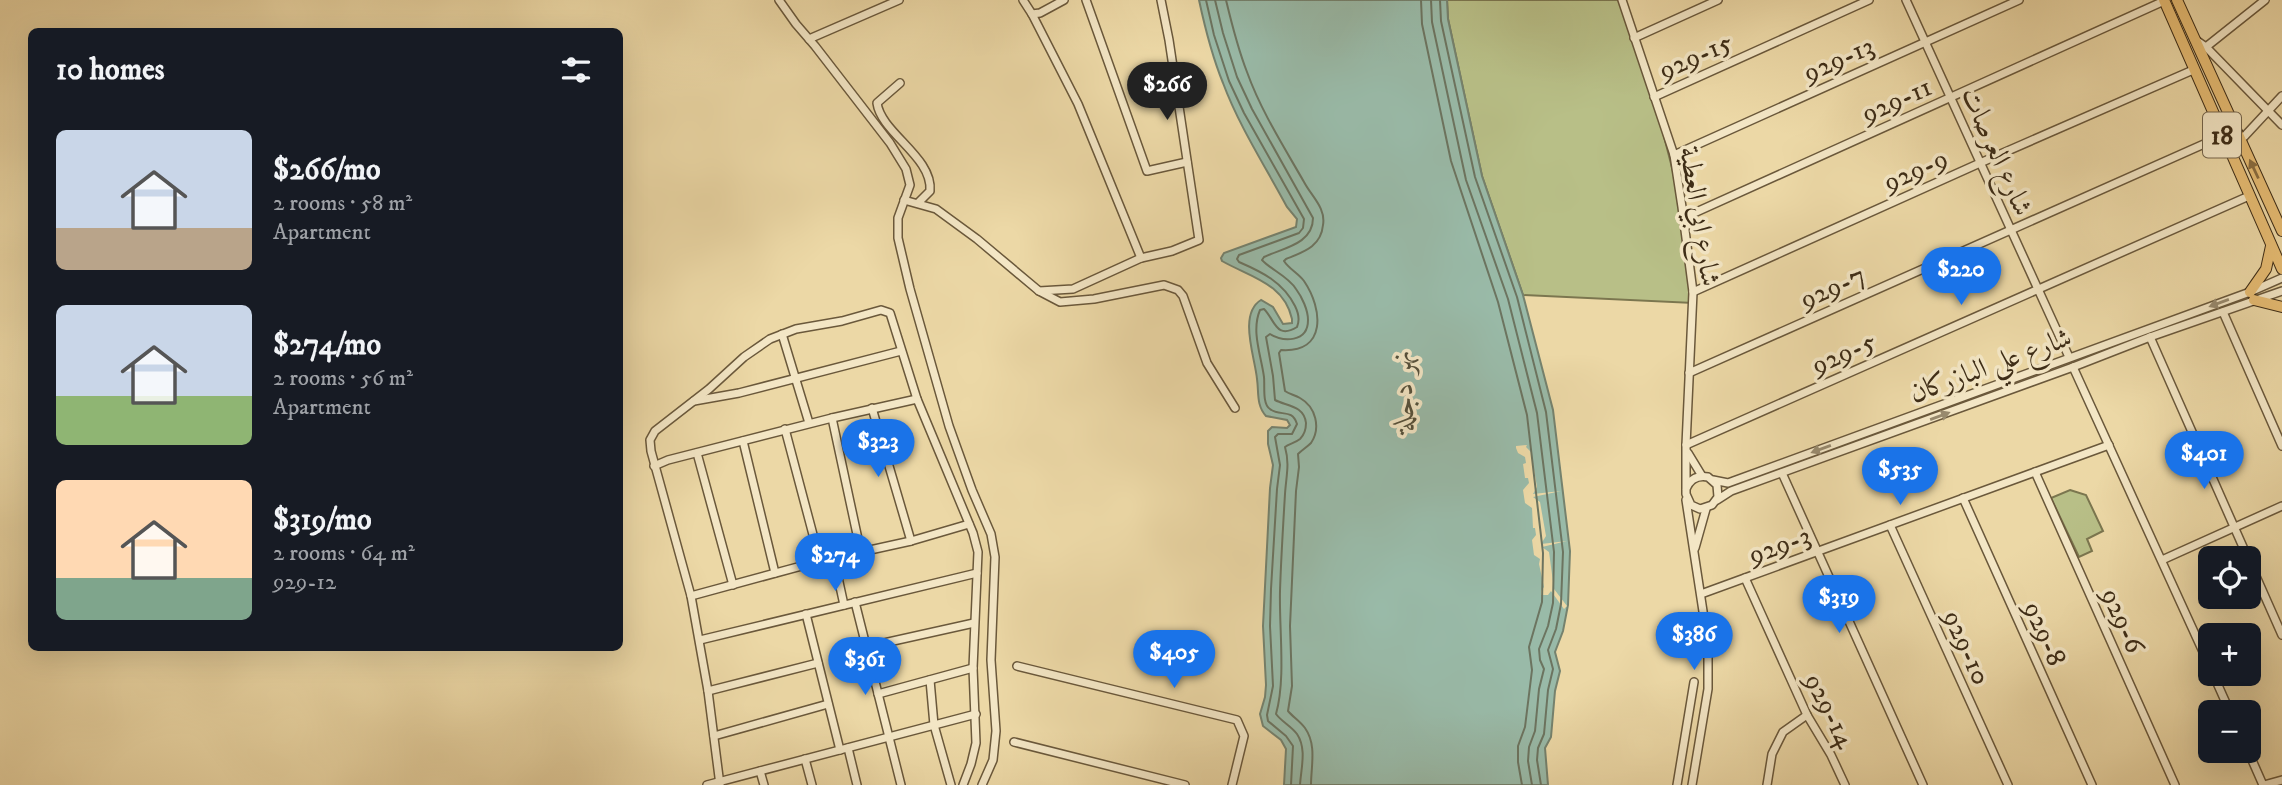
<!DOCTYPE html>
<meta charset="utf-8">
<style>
body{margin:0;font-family:"IM FELL DW Pica",Amiri,serif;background:#20242c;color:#f1f3f6;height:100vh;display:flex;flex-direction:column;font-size:26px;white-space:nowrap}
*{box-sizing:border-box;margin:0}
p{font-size:23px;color:#9ea1a6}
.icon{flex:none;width:38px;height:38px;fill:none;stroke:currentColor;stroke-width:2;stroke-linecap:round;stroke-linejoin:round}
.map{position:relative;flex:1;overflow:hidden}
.panel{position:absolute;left:28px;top:28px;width:595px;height:623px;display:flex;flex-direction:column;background:#171b24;border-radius:10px;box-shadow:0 7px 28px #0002}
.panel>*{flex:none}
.tools{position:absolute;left:2198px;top:546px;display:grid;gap:14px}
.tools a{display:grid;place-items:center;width:63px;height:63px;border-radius:10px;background:#171b24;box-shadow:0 7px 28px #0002;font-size:35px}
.price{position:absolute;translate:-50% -60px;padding:0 16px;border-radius:24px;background:#1a73e8;color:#fff;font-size:23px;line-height:46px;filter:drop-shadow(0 2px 4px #0008)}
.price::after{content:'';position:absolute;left:50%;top:42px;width:21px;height:16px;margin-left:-10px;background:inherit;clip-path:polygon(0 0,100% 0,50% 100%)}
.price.selected{background:#222;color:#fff}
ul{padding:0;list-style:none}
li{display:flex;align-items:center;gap:21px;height:175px;padding:0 28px}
li span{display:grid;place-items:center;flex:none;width:196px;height:140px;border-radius:10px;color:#555}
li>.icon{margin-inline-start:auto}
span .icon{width:84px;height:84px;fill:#fffc;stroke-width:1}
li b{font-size:30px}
h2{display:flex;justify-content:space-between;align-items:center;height:84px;padding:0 28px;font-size:30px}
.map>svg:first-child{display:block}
</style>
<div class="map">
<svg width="2282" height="785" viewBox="0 0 2282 785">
<rect width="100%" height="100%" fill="#ecd8a6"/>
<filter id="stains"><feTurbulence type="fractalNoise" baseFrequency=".00286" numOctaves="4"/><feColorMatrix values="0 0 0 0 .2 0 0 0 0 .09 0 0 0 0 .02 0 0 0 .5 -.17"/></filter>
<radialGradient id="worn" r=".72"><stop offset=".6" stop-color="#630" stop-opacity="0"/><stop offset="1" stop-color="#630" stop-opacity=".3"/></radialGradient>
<g fill="#b8bf87" stroke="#7b764f" stroke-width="2">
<path d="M 1447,0 L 1623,0 L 1654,97 L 1682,207 L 1693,303 L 1523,295 L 1482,176 L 1448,19 Z"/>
<path d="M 2070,490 L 2086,495 L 2103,531 L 2087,539 L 2092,551 L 2079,557 L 2051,498 Z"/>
</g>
<path fill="#99baa8" stroke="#75826e" stroke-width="2" d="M 1199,0 L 1447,0 L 1448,19 L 1482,176 L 1523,295 L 1553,410 L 1570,551 L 1568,605 L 1563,631 L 1555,652 L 1560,671 L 1555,691 L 1551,737 L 1545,748 L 1548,785 L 1284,785 L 1286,749 L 1281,740 L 1263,726 L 1260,714 L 1265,697 L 1266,685 L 1263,626 L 1270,488 L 1273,465 L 1268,444 L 1268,431 L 1272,427 L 1287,428 L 1290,425 L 1287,420 L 1266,416 C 1256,405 1259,392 1257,379 C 1255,357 1238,314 1261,300 L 1273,307 L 1283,324 L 1292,323 L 1292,319 C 1284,283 1250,277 1222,261 L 1221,258 L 1224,253 L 1296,227 L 1297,219 L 1287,207 C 1265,166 1239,126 1223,83 C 1212,56 1205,28 1199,0 Z"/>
<path fill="#ecd8a6" d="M 1527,445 L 1526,447 L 1531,452 L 1537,487 L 1533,494 L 1561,491 L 1533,497 L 1540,502 L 1546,536 L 1541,544 L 1567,541 L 1542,547 L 1549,552 L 1554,589 L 1567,606 L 1564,609 L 1551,591 L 1548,595 L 1541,595 L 1541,591 L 1544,587 L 1539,564 L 1540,559 L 1534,555 L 1532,540 L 1536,535 L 1535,528 L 1533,528 L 1532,508 L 1525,503 L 1523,490 L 1529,483 L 1528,478 L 1525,478 L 1523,464 L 1526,463 L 1525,457 L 1518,453 L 1516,448 L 1516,446 Z"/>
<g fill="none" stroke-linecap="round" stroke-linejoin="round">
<g stroke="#6c7460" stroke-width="2">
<path d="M 1206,0 L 1214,35 L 1229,81 L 1244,113 L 1304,219 L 1303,228 L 1299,233 L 1239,255 L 1237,259 L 1239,262 C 1262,272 1283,282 1295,306 C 1299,314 1300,320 1297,327 C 1276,340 1275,320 1264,309 L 1260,310 C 1251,331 1261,355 1264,377 C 1265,385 1262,404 1270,409 C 1280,417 1292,408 1297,424 L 1292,434 L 1278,434 L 1275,437 L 1280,465 L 1277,489 L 1271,589 L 1270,626 L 1273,686 L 1267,715 L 1268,721 L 1286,736 L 1293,746 L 1291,785"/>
<path d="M 1215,0 L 1223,33 L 1237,77 L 1252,109 L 1313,218 C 1313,244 1283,248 1264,257 L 1262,260 C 1271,270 1288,276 1296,289 C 1302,297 1308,310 1308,320 C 1308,343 1283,342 1270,334 L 1266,337 L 1273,376 L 1275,400 C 1286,406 1304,405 1306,423 C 1306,429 1304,435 1300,439 C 1295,443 1289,444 1285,447 C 1290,464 1286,477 1285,494 C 1283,527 1281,559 1280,591 C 1279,629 1286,679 1276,714 C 1282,722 1291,726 1297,734 C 1307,749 1301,768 1300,785"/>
<path d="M 1226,0 C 1232,25 1238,49 1247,72 C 1261,111 1284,147 1304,182 C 1312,197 1326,208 1323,225 C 1321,247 1303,252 1286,259 L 1284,261 C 1289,269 1298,273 1304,281 C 1323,309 1327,353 1281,350 L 1279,353 L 1285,391 C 1289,394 1295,395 1300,398 C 1316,407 1321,428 1311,443 C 1307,447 1302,450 1298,454 L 1299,467 L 1296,491 L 1290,626 L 1292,686 L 1288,711 C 1293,717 1300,721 1305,728 C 1317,745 1311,766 1311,785"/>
<path d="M 1421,0 L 1422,24 L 1451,161 L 1498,302 L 1527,415 L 1543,553 L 1542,602 L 1529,647 L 1532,670 L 1525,727 L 1518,746 L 1518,762 L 1522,785"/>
<path d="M 1431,0 L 1432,22 L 1466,180 L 1508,299 L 1537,413 L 1554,552 L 1553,603 L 1548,626 L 1539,649 L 1540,660 L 1544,669 L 1539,689 L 1535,731 L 1529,747 L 1528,761 L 1532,785"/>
<path d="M 1440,0 L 1441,21 L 1475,177 L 1517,297 L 1546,412 L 1563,552 L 1561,604 L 1556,629 L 1548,650 L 1553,669 L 1548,690 L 1544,734 L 1538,748 L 1537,760 L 1541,785"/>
</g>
<defs>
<g id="minor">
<path d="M 779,0 L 796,24 L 815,46 L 890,143 L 906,169 L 910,185 L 898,218 L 898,238 L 910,289 L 949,426 L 972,490 L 991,534 L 995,557 L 991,660 L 996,731 L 993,760 L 982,785"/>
<path d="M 1023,0 L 1032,14 L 1040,13 L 1064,0"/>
<path d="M 1086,0 L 1147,171 L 1187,162"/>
<path d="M 1622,0 L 1674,155 L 1682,207 L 1693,292 L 1686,445 L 1686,494 L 1691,505 L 1700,509 L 1712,505 L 1718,497 L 1717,485 L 1708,477 C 1697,475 1690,479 1686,489"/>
<path d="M 1906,0 L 2069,357"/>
<path d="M 1032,14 L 1078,104 L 1141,258 L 1172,251 L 1199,240 L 1169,40 L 1161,0"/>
<path d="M 1634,38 L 1718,0"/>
<path d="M 809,39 L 899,0"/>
<path d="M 2196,40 L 2206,47 L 2282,125"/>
<path d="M 2206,47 L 2265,0"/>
<path d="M 900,83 L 877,103 C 881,133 933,157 930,191 L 918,203"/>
<path d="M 1654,97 L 1869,0"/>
<path d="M 2241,140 L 2282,96"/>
<path d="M 1674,155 L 2019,0"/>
<path d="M 904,200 L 936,209 L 977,239 L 1039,291 L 1073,289 L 1141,258"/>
<path d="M 1683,218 L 2164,1"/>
<path d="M 1039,291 L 1060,302 L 1094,299 L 1164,285 L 1178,290 L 1183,296 L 1207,363 L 1235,408"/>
<path d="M 1693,292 L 1980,163 L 2193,70"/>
<path d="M 2223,312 L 2282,446"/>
<path d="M 782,334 L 809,423"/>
<path d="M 2150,337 L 2282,635"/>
<path d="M 2073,367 L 2210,667"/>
<path d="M 1689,373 L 2222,136"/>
<path d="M 694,401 L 739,393 L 901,351"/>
<path d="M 872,408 L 911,541"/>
<path d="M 832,418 L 861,553"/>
<path d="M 785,429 L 820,561"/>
<path d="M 743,441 L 775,573"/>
<path d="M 1686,445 L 2249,196"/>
<path d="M 697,453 L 733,585"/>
<path d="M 1688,453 L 1702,476"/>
<path d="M 654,466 L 668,460 L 832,418 L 917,399"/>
<path d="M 2035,472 L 2175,785"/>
<path d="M 1782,473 L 1923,785"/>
<path d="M 1713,480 L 1728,483 L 2250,292 L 2282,278"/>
<path d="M 1963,498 L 2092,785"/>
<path d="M 1686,500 L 1708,644 L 1708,689 L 1692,785"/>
<path d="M 1717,500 L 1731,491 L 2073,367 L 2150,337 L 2282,291"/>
<path d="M 1890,525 L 2008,785"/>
<path d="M 1695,548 L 1706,509"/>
<path d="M 834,559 L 844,605"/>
<path d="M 2162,560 L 2282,506"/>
<path d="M 1745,578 L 1807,715 L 1831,755 L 1845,785"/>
<path d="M 1701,594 L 2109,445"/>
<path d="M 691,596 L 820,561 L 911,541 L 969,524"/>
<path d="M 855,602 L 901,785"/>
<path d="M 806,614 L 840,750"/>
<path d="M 700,640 L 977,573"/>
<path d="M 866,647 L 974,623"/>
<path d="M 1017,666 L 1237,720 L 1244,736 L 1232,785"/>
<path d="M 2213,674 L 2230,712"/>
<path d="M 930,680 L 934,725 L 951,785"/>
<path d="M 708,691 L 818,663"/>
<path d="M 878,694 L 973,668"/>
<path d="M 714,736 L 828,704"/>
<path d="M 1014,742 L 1185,785"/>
<path d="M 848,748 L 857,785"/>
<path d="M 2248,751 L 2263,785"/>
<path d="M 805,759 L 812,785"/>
<path d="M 760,771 L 764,785"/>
<path d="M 707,785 L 976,714"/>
<path d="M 720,785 L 708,691 L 691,596 L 651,451 L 650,440 L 655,431 L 709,389 L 744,357 L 770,339 L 796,329 L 842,321 L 881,310 L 890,313 L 917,399 L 973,533 L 978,552 L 973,668 L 976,743 L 971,764 L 963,785"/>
<path d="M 1677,785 L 1694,682"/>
<path d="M 1767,785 L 1772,754 L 1783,732 L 1807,715"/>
<path d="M 2264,785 L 2282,780"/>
</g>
<g id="major">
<path d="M 2164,0 L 2282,269"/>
<path d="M 2177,0 L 2282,231"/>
<path d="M 2250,292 L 2266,269 L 2271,246"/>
<path d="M 2254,300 L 2282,307"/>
</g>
</defs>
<use href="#minor" stroke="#6a583b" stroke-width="10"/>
<use href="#major" stroke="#3e2d17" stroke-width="12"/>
<use href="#minor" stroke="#f3e6c5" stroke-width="7"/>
<use href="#major" stroke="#e6bc73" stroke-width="10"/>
</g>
<defs><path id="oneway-solid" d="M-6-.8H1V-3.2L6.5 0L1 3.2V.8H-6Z" transform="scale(1.75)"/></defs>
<use fill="#8a6d40" href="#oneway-solid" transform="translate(2254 169) rotate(-115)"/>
<g fill="#988a6e">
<use href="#oneway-solid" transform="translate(2219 303) rotate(160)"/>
<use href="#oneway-solid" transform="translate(1940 416) rotate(-20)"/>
<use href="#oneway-solid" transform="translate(1821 449) rotate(160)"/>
</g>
<g text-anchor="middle" stroke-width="7" stroke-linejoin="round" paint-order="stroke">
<rect fill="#f3e6c5" stroke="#74644b" stroke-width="2" x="2203" y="112.5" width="38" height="45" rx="5"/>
<g font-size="26" font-weight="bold" fill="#3e2d17">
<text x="2222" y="144">18</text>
</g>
<g font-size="28" fill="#3e2d17" stroke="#f3e6c5">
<text transform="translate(1695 55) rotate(-24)" y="10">929-15</text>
<text transform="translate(1838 58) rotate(-24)" y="10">929-13</text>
<text transform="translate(1896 99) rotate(-24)" y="10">929-11</text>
<text transform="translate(1998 151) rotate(66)" y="10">شارع العرصات</text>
<text transform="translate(1915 169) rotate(-24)" y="10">929-9</text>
<text transform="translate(1701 216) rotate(81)" y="10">شارع ابي العطية</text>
<text transform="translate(1832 286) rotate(-24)" y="10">929-7</text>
<text transform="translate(1843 352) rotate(-24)" y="10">929-5</text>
<text transform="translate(1990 364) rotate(-20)" y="10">شارع علي البازركان</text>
<text transform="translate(1779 544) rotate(-20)" y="10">929-3</text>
<text transform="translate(2124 620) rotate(66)" y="10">929-6</text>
<text transform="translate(2046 633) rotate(66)" y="10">929-8</text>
<text transform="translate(1968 647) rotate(66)" y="10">929-10</text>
<text transform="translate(1831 710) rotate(63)" y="10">929-14</text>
</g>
<g font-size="30" font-style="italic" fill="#55503b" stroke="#f3e6c5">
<text transform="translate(1402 391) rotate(-93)" y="10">نهر دجلة</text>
</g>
</g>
<rect width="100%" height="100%" filter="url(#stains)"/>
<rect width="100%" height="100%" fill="url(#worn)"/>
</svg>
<div class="tools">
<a><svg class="icon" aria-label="locate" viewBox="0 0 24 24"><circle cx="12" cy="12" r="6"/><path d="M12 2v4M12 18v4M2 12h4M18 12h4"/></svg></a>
<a>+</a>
<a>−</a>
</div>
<b class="price selected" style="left:1167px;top:122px">$266</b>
<b class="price" style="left:1961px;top:307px">$220</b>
<b class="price" style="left:878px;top:479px">$323</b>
<b class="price" style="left:2204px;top:491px">$401</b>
<b class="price" style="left:1900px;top:507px">$535</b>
<b class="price" style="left:835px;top:593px">$274</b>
<b class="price" style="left:1839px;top:635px">$319</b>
<b class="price" style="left:1694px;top:672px">$386</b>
<b class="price" style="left:1174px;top:690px">$405</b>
<b class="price" style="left:865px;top:697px">$361</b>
<section class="panel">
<h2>10 homes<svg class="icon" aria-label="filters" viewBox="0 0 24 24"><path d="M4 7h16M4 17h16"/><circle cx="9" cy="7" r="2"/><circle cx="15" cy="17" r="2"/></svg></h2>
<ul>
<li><span style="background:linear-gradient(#c9d6e8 70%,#b9a48a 0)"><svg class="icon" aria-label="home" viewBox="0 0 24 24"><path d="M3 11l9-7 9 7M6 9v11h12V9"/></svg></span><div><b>$266/mo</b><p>2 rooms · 58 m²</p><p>Apartment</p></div></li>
<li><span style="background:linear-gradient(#c9d6e8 65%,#8fb573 0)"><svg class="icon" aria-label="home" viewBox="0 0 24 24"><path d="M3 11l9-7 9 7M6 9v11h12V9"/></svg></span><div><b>$274/mo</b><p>2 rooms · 56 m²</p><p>Apartment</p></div></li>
<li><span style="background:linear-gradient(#ffd9b3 70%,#7fa58c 0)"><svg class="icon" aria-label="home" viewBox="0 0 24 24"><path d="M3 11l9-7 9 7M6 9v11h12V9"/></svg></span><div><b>$319/mo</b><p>2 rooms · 64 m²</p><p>929-12</p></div></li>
</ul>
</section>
</div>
